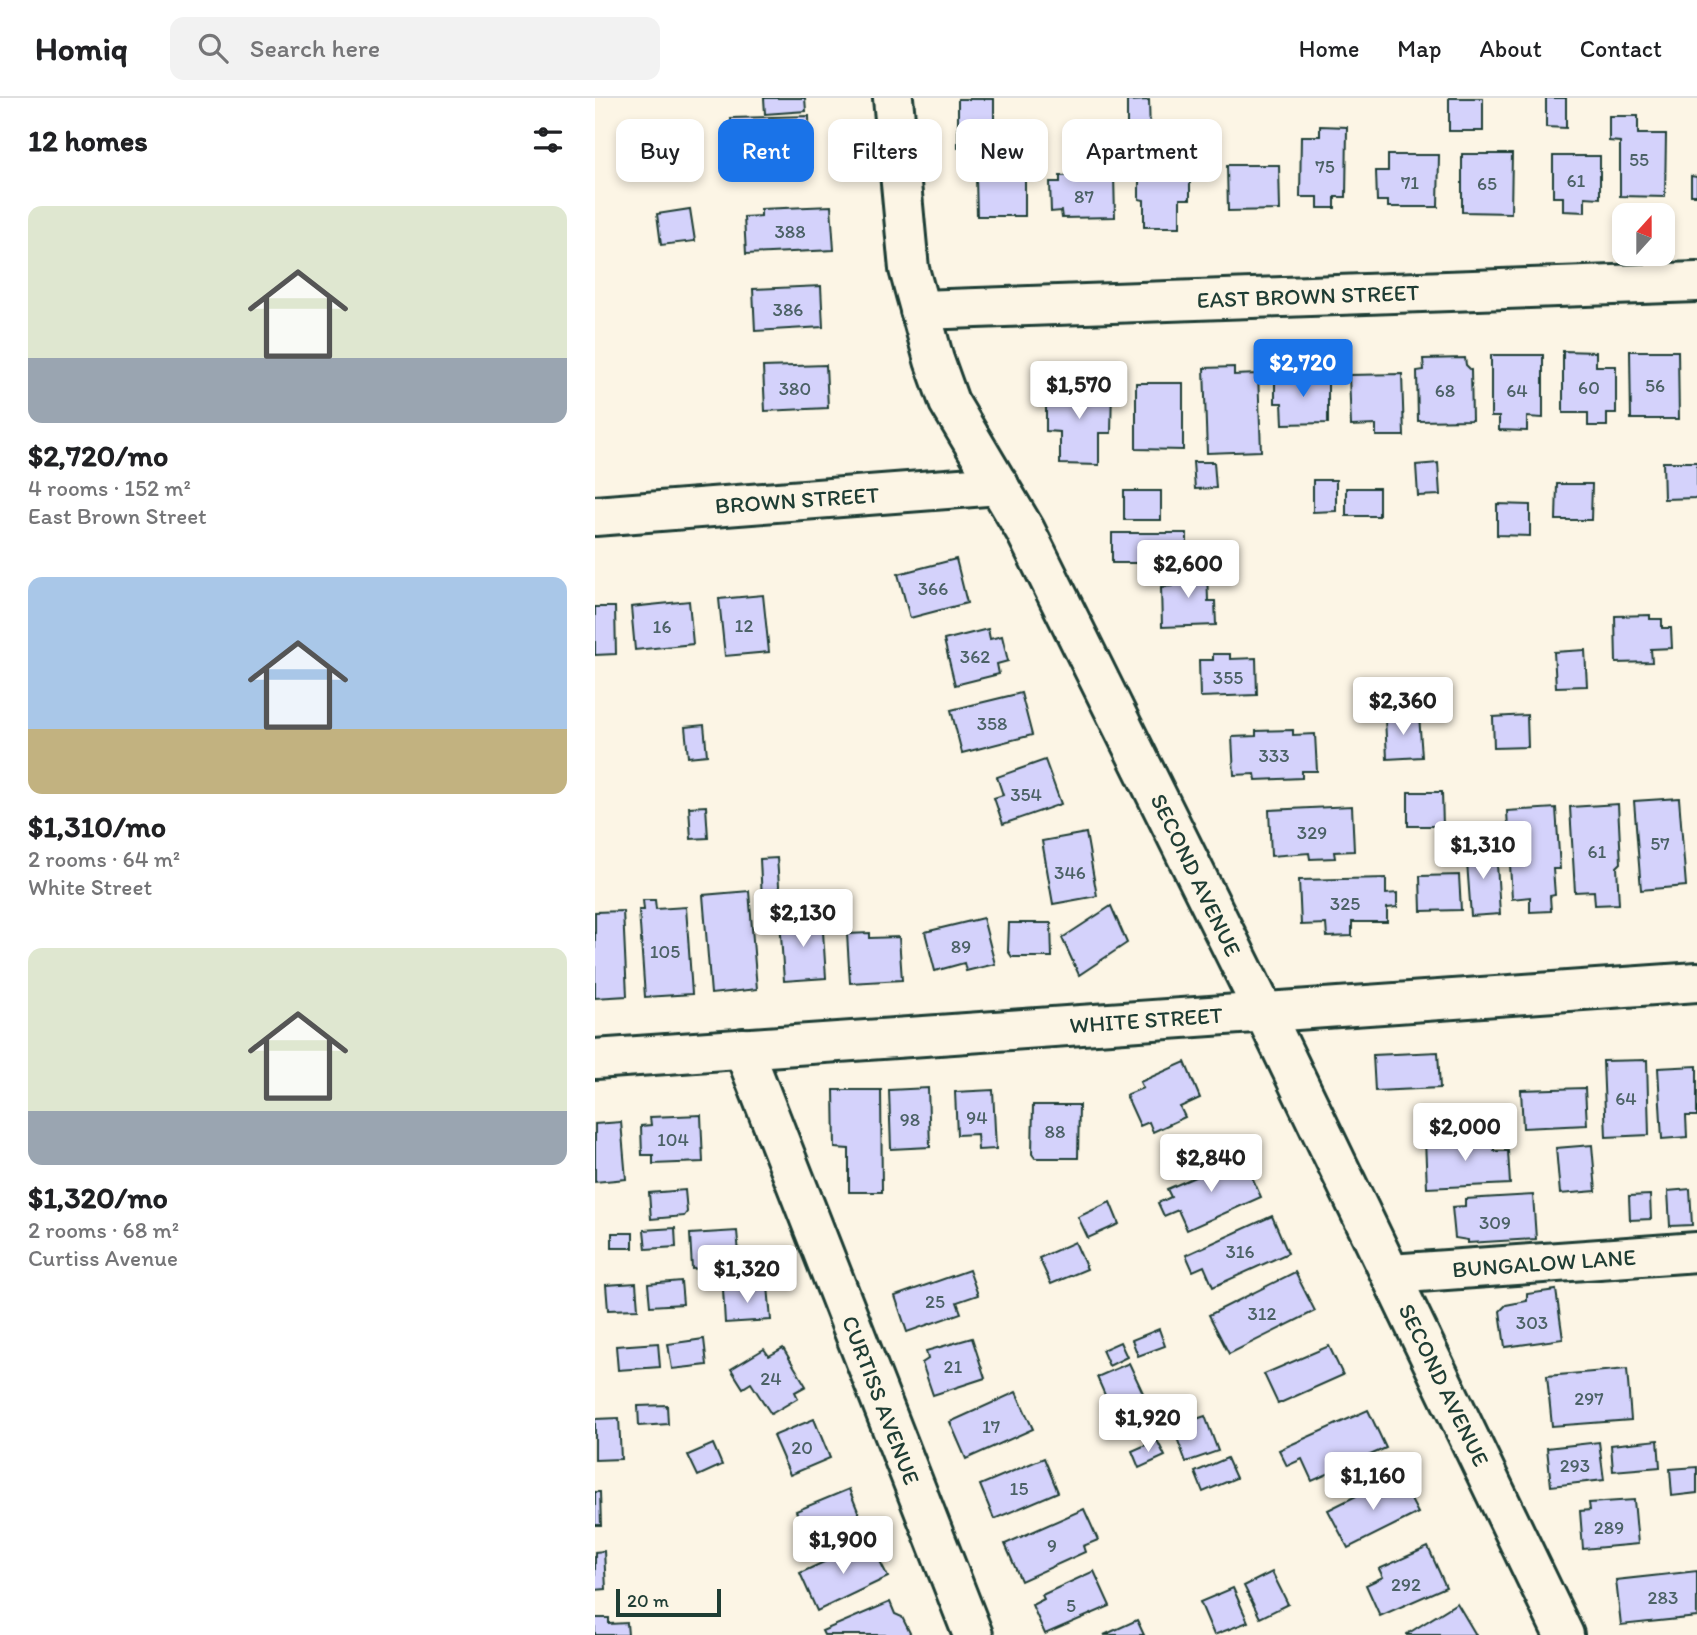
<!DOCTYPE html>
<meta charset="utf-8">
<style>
body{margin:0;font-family:Itim,sans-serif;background:#f2f2f2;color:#202124;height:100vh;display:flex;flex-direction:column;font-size:26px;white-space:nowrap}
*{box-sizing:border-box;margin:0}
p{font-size:23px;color:#757577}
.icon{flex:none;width:38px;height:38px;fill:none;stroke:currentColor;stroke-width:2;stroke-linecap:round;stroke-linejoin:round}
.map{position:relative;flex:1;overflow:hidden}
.sheet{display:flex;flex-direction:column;background:#fff;width:595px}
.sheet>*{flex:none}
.hud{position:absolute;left:21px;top:21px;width:665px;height:63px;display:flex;gap:14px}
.needle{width:46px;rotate:21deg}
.tools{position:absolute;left:1017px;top:105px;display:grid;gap:14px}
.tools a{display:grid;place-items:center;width:63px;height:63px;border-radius:14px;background:#fff;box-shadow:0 4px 10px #0003;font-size:35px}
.scale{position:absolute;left:21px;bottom:18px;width:105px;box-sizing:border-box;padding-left:7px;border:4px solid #1f3d34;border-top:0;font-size:19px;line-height:24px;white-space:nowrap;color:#1f3d34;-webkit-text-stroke:5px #fcf5e5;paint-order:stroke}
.price{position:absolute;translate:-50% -60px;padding:0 16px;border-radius:7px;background:#fff;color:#222;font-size:23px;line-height:46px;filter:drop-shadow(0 2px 4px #0008)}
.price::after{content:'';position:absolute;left:50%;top:42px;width:21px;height:16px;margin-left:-10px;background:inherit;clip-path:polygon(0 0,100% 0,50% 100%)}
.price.active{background:#1a73e8;color:#fff}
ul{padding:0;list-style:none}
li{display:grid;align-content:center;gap:14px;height:371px;padding:0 28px}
li span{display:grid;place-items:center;height:217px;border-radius:14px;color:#555}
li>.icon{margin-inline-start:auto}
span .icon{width:126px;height:126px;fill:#fffc;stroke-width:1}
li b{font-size:30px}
h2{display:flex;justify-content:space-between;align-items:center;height:84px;padding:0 28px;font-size:30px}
.tag{padding:0 24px;border-radius:14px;background:#fff;box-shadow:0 4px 10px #0003;font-size:24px;line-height:63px}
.tag.active{background:#1a73e8;color:#fff}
header{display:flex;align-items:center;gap:42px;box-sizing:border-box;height:98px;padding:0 35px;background:#fff;border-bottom:2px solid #e0e0e0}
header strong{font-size:33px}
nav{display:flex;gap:38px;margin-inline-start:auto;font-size:24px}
.search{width:490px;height:63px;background:#f2f2f2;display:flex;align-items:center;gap:18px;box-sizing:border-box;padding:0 24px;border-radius:14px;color:#757577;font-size:26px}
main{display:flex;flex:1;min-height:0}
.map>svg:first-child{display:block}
</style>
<header>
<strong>Homiq</strong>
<div class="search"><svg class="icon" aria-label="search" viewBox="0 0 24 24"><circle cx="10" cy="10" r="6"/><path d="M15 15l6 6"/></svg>Search here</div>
<nav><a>Home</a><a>Map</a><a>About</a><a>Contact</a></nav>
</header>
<main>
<section class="sheet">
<h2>12 homes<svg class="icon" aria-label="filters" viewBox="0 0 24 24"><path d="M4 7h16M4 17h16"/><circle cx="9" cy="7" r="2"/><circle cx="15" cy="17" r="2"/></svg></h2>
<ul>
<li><span style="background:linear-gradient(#dfe7d0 70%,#9aa5b1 0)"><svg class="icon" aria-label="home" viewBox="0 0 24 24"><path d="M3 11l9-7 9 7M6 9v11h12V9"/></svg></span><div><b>$2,720/mo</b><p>4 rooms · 152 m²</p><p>East Brown Street</p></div></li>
<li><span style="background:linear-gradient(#a9c7e8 70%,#c2b280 0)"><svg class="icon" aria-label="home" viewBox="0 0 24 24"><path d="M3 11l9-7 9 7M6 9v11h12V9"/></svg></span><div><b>$1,310/mo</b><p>2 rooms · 64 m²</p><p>White Street</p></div></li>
<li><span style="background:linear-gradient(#dfe7d0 75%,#9aa5b1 0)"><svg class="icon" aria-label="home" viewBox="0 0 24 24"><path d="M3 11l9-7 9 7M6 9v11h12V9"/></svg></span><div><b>$1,320/mo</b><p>2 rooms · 68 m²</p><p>Curtiss Avenue</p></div></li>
</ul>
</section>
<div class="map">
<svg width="1102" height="1537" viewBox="0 0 1102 1537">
<rect width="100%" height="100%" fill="#fcf5e5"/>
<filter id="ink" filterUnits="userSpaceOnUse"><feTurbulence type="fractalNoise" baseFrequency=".0143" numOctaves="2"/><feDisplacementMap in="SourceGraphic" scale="14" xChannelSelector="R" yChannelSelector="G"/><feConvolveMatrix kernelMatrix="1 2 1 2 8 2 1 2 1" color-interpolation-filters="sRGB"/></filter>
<g filter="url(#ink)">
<g fill="#d4d2fb" stroke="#1f3d34" stroke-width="2">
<path d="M 169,0 L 210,0 L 211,13 L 170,16 Z"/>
<rect x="854" y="0" width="34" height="33"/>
<path d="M 951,0 L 971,0 L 971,30 L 951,29 Z"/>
<path d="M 363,1 L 399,1 L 399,42 L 421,41 L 421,80 L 430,80 L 430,118 L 382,118 L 381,80 L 386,80 L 386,50 L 363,50 Z"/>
<path d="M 554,2 L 555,37 L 532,37 L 532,3 Z"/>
<path d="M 214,18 L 215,57 L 138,59 L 136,20 Z"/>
<path d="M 1014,18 L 1043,18 L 1043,36 L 1071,36 L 1070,99 L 1025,98 L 1025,44 L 1014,43 Z"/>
<path d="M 725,28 L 752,29 L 751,99 L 740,99 L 740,110 L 723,110 L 723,99 L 705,99 L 706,38 L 725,38 Z"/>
<path d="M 867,56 L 917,56 L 916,115 L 867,114 Z"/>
<path d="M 793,57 L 844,57 L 843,109 L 793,109 L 793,103 L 782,103 L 781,73 L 793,73 Z"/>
<path d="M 958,58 L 1005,58 L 1005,100 L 990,99 L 990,114 L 968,113 L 968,99 L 958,99 Z"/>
<path d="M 544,61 L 595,61 L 595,101 L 585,101 L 585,129 L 549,129 L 549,102 L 544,101 Z"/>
<path d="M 632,67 L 684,67 L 685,112 L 633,113 Z"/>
<path d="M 519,76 L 520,119 L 467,120 L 466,113 L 456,114 L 455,84 L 465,84 L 465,78 Z"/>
<path d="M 1096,78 L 1102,79 L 1102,97 L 1096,97 Z"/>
<path d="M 236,108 L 239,152 L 151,156 L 149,119 L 166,118 L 166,111 Z"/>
<path d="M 95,111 L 100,143 L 66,147 L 62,116 Z"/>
<path d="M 226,188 L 228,229 L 160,233 L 158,191 Z"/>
<path d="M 968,253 L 1001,254 L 1001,268 L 1021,268 L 1021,315 L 1012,315 L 1012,328 L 993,328 L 993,315 L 968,315 Z"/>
<path d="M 1035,253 L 1083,253 L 1084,321 L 1036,321 Z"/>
<path d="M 896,257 L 948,257 L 948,320 L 932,319 L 932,333 L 904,332 L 904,319 L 896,319 Z"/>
<path d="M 870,260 L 871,267 L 876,272 L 877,322 L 823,323 L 822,273 L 829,272 L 828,261 Z"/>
<path d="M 231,267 L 233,310 L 170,313 L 168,269 Z"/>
<path d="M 639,269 L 639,277 L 663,276 L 666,353 L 612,355 L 609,270 Z"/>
<path d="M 807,276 L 809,338 L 781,338 L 781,327 L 756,328 L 754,277 Z"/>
<path d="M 733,278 L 733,325 L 688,326 L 687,305 L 680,305 L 680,279 Z"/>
<path d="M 541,285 L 588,285 L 588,352 L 541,351 Z"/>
<path d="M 451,288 L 517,289 L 516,335 L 504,335 L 504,367 L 465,366 L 465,334 L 451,333 Z"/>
<path d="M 598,364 L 619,364 L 621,390 L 600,391 Z"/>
<path d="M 1068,364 L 1102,364 L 1102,400 L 1069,401 Z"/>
<path d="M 843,365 L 845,397 L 823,398 L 821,367 Z"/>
<path d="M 718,382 L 741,382 L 741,413 L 718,414 Z"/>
<path d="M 962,386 L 997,386 L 996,422 L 961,422 Z"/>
<rect x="751" y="390" width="33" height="28"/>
<rect x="529" y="393" width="37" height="29"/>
<path d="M 902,406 L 935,407 L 935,438 L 902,437 Z"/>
<rect x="517" y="435" width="75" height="30"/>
<path d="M 361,461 L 372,505 L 315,520 L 303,476 Z"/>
<path d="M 612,470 L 613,503 L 620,503 L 621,527 L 567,529 L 566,489 L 577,488 L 576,471 Z"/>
<path d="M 168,497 L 174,554 L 130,558 L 124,501 Z"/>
<path d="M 94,503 L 98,546 L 40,552 L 36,509 Z"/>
<path d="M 0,509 L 20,509 L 21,556 L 0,557 Z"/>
<path d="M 1055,517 L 1055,521 L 1067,521 L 1067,530 L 1076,530 L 1077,550 L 1056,551 L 1057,564 L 1021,565 L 1020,518 Z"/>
<path d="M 393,531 L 395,541 L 407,538 L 413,563 L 402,566 L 404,576 L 360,587 L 349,542 Z"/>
<path d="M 990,552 L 992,588 L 961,589 L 959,554 Z"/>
<path d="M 618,556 L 635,556 L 635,561 L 661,560 L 662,597 L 605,599 L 604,562 L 618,562 Z"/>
<path d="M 426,595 L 437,637 L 367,655 L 356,612 Z"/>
<path d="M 824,617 L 827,659 L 792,661 L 790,619 Z"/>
<path d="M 932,617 L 933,649 L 899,650 L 898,619 Z"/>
<path d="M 109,627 L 112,657 L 93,659 L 90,629 Z"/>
<path d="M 698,632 L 698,637 L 720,636 L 722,673 L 707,673 L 707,680 L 661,682 L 660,676 L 639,677 L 637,639 L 661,638 L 661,633 Z"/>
<path d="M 450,662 L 466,706 L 408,726 L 399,700 L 408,697 L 402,679 Z"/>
<path d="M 813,694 L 847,694 L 848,728 L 813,728 Z"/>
<path d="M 1084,700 L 1091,788 L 1046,792 L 1039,703 Z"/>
<path d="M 1023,706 L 1026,765 L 1022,769 L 1024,806 L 1000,807 L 999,793 L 980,794 L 975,709 Z"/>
<path d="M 111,708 L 113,740 L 96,741 L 94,709 Z"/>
<path d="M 757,708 L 759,753 L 739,754 L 740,760 L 715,761 L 714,755 L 676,758 L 674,712 Z"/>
<path d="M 961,710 L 965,771 L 958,771 L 960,797 L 955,798 L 956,813 L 935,814 L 935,799 L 917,801 L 912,713 Z"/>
<path d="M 491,735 L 502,798 L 458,806 L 447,743 Z"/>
<path d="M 901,749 L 905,816 L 876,818 L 871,751 Z"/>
<path d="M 182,760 L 185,801 L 167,802 L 165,761 Z"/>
<path d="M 864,777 L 866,812 L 826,813 L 825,778 Z"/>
<path d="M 791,780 L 791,796 L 802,795 L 802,809 L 792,810 L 792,824 L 757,824 L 757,838 L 732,839 L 731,826 L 706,827 L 704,782 Z"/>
<path d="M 154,793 L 162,891 L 116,896 L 108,797 Z"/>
<path d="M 48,802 L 60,802 L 61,811 L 91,809 L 97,896 L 50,899 L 44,812 L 49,812 Z"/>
<path d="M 516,808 L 532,845 L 484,877 L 467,840 Z"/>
<path d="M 28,813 L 32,898 L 0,900 L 0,814 Z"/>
<path d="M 227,818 L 231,880 L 189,883 L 185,821 Z"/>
<path d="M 388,820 L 400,866 L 371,873 L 369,865 L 340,873 L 330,834 Z"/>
<path d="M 414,825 L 456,825 L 457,859 L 417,859 L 413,853 Z"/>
<path d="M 275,835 L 275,840 L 304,839 L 307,882 L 255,885 L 252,836 Z"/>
<path d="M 843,954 L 845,990 L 780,993 L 778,957 Z"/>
<path d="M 1052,962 L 1054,1037 L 1011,1039 L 1008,963 Z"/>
<path d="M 590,964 L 605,1000 L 585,1009 L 590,1019 L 558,1034 L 554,1024 L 545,1028 L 531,997 L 548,990 L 545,984 Z"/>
<path d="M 1102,968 L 1102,1018 L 1091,1018 L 1092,1039 L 1067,1041 L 1063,970 Z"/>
<path d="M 333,990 L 335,1049 L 296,1051 L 294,992 Z"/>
<path d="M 990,990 L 992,1027 L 928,1030 L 926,992 Z"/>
<path d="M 239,992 L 286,992 L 287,1094 L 254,1094 L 254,1051 L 240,1050 Z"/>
<path d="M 398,992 L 401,1051 L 383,1052 L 382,1036 L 362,1037 L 360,994 Z"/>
<path d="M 438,1007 L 484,1007 L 483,1060 L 440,1060 L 437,1056 Z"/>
<path d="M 106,1017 L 108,1064 L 58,1066 L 58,1057 L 47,1057 L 46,1028 L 56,1027 L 55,1019 Z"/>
<path d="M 26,1024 L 31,1081 L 0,1084 L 0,1026 Z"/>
<path d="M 899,1039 L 899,1053 L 913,1053 L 915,1086 L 832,1090 L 830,1042 Z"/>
<path d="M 997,1047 L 1001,1093 L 965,1096 L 961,1050 Z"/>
<path d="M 637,1063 L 639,1068 L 650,1063 L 666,1099 L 592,1132 L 583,1112 L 569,1118 L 563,1105 L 576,1099 L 572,1091 Z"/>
<path d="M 1095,1091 L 1097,1127 L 1075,1128 L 1073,1093 Z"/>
<path d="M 90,1092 L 92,1114 L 89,1118 L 56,1121 L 54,1095 Z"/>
<path d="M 938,1097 L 941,1141 L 873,1145 L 873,1142 L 860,1140 L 857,1109 L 870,1108 L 870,1101 Z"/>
<path d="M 1055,1097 L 1056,1121 L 1035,1122 L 1034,1098 Z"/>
<path d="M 515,1104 L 524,1126 L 493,1140 L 483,1119 Z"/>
<path d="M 677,1118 L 693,1155 L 618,1189 L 609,1168 L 598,1173 L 591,1157 Z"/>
<path d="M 80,1130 L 81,1149 L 51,1151 L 49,1132 Z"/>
<path d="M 142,1133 L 145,1167 L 97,1171 L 95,1136 Z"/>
<rect x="17" y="1135" width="21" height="15"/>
<path d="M 480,1144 L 492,1171 L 456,1186 L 444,1160 Z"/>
<path d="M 374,1172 L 383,1197 L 362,1204 L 366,1215 L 312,1234 L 300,1198 Z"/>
<path d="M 700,1174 L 720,1213 L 634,1256 L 614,1217 Z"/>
<path d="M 86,1183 L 88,1206 L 55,1208 L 53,1186 Z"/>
<path d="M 41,1185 L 43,1211 L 13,1212 L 11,1187 Z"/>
<path d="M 173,1188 L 176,1222 L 130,1225 L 128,1191 Z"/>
<path d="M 961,1192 L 968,1241 L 910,1249 L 905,1213 L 911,1207 L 932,1203 L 932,1196 Z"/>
<path d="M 564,1231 L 570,1248 L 543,1258 L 537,1242 Z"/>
<path d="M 377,1240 L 390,1280 L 338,1297 L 327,1265 L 333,1261 L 331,1253 Z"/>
<path d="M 109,1241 L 112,1267 L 77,1271 L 73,1246 Z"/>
<path d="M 525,1244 L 532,1259 L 514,1268 L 507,1252 Z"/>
<path d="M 63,1245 L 65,1269 L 23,1272 L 21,1248 Z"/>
<path d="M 734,1248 L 748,1277 L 683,1306 L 669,1276 Z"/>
<path d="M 188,1250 L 211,1288 L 200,1294 L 203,1300 L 176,1316 L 156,1285 L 148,1290 L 136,1271 L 169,1251 L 174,1258 Z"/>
<path d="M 534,1265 L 549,1297 L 516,1311 L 502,1279 Z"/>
<path d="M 1032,1271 L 1036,1322 L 957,1328 L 952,1278 Z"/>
<path d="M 421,1294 L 438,1331 L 371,1361 L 355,1324 Z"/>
<path d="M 72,1307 L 73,1326 L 44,1328 L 43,1308 Z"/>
<path d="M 773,1312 L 791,1350 L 717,1383 L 707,1361 L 692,1368 L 684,1352 Z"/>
<path d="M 610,1318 L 623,1353 L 591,1364 L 578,1329 Z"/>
<path d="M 24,1320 L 26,1361 L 0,1362 L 0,1321 Z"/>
<path d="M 219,1321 L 235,1360 L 195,1377 L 178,1338 Z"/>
<path d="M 562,1342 L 570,1358 L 544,1370 L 537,1353 Z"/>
<path d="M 1063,1342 L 1065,1369 L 1018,1373 L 1016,1347 Z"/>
<path d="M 1004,1344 L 1009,1382 L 956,1388 L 952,1350 Z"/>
<path d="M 118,1346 L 127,1367 L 103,1378 L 93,1357 Z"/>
<path d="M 449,1360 L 463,1394 L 399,1421 L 385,1387 Z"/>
<path d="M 632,1360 L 641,1380 L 608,1394 L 600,1374 Z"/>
<path d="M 1102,1369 L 1102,1395 L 1077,1398 L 1075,1371 Z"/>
<path d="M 803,1377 L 823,1415 L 753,1450 L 733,1412 Z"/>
<path d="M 254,1391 L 271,1433 L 218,1455 L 201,1413 Z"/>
<path d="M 0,1394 L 5,1394 L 6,1427 L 0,1427 Z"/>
<path d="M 1039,1402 L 1043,1446 L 988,1451 L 985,1413 L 995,1412 L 994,1405 Z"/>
<path d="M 489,1411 L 503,1442 L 488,1448 L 490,1454 L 426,1483 L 410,1446 Z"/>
<path d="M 270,1445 L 277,1459 L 284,1461 L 293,1479 L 222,1513 L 205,1475 Z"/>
<path d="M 833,1449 L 851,1489 L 785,1518 L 771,1487 L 788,1479 L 784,1471 Z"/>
<path d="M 9,1453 L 11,1491 L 0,1492 L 0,1454 Z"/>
<path d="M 499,1473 L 515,1508 L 450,1536 L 437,1507 L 449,1501 L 447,1497 Z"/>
<path d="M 1102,1473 L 1102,1519 L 1026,1527 L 1021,1482 Z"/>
<path d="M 677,1474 L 693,1506 L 665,1520 L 649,1488 Z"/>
<path d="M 638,1490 L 653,1524 L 619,1537 L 605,1504 Z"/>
<path d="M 295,1504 L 300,1516 L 307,1519 L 316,1537 L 229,1537 L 227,1533 Z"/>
<path d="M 862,1505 L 881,1537 L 812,1537 L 812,1536 Z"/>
<path d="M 0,1520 L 14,1520 L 14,1526 L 32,1525 L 33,1537 L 0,1537 Z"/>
<path d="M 542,1522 L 549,1537 L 509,1537 Z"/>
</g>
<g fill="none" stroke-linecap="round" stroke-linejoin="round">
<defs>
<g id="minor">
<path d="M 298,0 L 314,171 L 339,262 L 354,304 L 430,432 L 669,914 L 969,1537"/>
<path d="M 325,212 L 1102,184"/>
<path d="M 0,418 L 404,387"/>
<path d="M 148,950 L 378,1537"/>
<path d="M 0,961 L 1102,884"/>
<path d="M 796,1176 L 1102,1154"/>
</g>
</defs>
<use href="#minor" stroke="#1f3d34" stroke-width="44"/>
<use href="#minor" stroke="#fcf5e5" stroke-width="38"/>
</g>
</g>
<g text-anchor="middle" stroke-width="5" stroke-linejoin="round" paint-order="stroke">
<g font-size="19" fill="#4c6266">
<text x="1044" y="68">55</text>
<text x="730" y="75">75</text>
<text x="981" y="89">61</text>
<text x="815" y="91">71</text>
<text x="892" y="92">65</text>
<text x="489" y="105">87</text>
<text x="195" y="140">388</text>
<text x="193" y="218">386</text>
<text x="1060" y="294">56</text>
<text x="994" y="296">60</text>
<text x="200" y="297">380</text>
<text x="850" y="299">68</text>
<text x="922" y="299">64</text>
<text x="338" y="497">366</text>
<text x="149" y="534">12</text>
<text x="67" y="535">16</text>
<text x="380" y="565">362</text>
<text x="633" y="586">355</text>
<text x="397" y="632">358</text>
<text x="679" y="664">333</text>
<text x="431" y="703">354</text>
<text x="717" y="741">329</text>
<text x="1065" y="752">57</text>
<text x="1002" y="760">61</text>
<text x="475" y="781">346</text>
<text x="750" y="812">325</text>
<text x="366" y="855">89</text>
<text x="70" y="860">105</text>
<text x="1031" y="1007">64</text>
<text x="382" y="1026">94</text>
<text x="315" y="1028">98</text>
<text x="460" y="1040">88</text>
<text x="78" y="1048">104</text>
<text x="900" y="1131">309</text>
<text x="645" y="1160">316</text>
<text x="340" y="1210">25</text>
<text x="667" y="1222">312</text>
<text x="937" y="1231">303</text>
<text x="358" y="1275">21</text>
<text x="176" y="1287">24</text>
<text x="994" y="1307">297</text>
<text x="396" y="1335">17</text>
<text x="207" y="1356">20</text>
<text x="980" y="1374">293</text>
<text x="424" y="1397">15</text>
<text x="1014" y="1436">289</text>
<text x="457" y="1454">9</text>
<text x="811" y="1493">292</text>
<text x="1068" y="1506">283</text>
<text x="476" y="1514">5</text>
</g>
<g font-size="23" fill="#1f3d34" stroke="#fcf5e5">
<text transform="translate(713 198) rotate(-2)" y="8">EAST BROWN STREET</text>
<text transform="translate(202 402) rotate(-4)" y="8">BROWN STREET</text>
<text transform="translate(601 777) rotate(64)" y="8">SECOND AVENUE</text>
<text transform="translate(551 922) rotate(-4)" y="8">WHITE STREET</text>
<text transform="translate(949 1165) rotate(-4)" y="8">BUNGALOW LANE</text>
<text transform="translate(849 1287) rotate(64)" y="8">SECOND AVENUE</text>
<text transform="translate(286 1302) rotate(69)" y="8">CURTISS AVENUE</text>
</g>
</g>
</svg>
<div class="tools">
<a><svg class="needle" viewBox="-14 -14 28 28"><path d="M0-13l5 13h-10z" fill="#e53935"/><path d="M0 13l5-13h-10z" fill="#757577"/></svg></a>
</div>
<div class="scale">20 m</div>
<b class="price active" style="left:708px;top:301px">$2,720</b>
<b class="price" style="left:484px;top:323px">$1,570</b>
<b class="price" style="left:593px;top:502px">$2,600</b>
<b class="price" style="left:808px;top:639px">$2,360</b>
<b class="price" style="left:888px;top:783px">$1,310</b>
<b class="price" style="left:208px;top:851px">$2,130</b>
<b class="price" style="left:870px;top:1065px">$2,000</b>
<b class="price" style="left:616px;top:1096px">$2,840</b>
<b class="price" style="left:152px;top:1207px">$1,320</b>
<b class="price" style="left:553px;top:1356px">$1,920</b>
<b class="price" style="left:778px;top:1414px">$1,160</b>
<b class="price" style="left:248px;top:1478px">$1,900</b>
<div class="hud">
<a class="tag">Buy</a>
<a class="tag active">Rent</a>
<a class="tag">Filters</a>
<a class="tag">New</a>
<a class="tag">Apartment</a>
</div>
</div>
</main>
